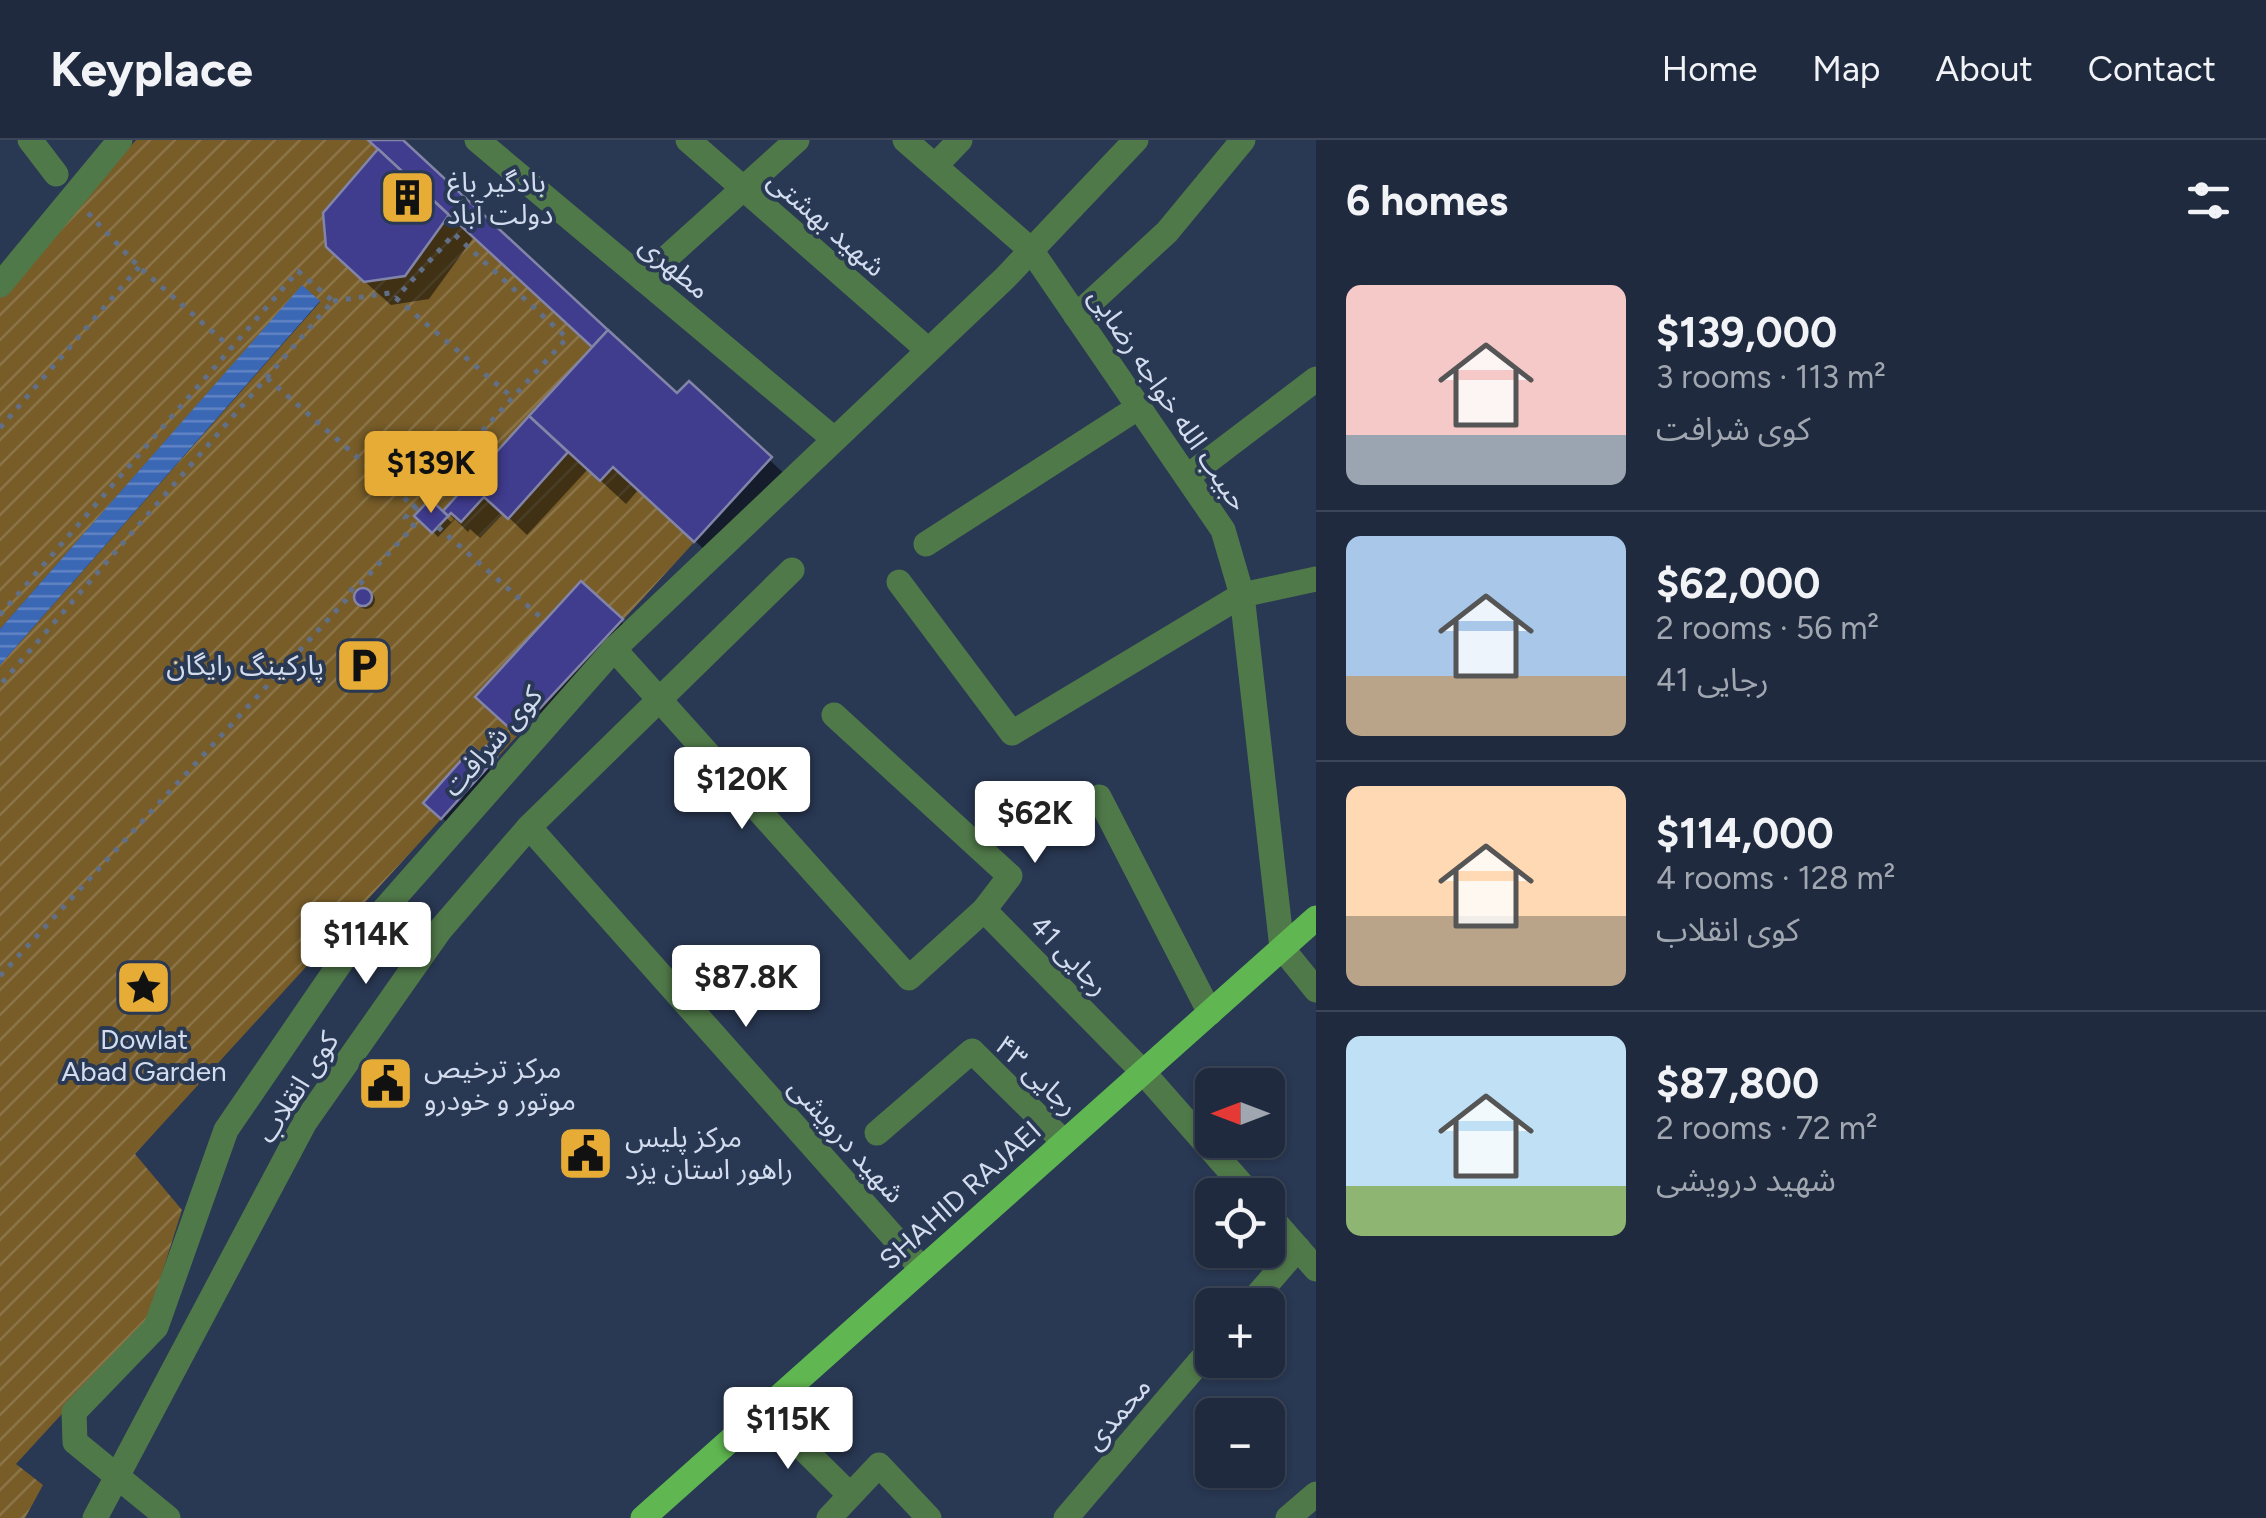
<!DOCTYPE html>
<meta charset="utf-8">
<style>
body{margin:0;font-family:Figtree,"Noto Sans Arabic",sans-serif;background:#273245;color:#f1f3f6;height:100vh;display:flex;flex-direction:column;font-size:38px;white-space:nowrap}
*{box-sizing:border-box;margin:0}
p{font-size:32px;color:#a1a7b0}
.icon{flex:none;width:55px;height:55px;fill:none;stroke:currentColor;stroke-width:2;stroke-linecap:round;stroke-linejoin:round}
.map{position:relative;flex:1;overflow:hidden}
.details{display:flex;flex-direction:column;background:#1f2a3e;width:950px}
.details>*{flex:none}
.needle{width:65px;rotate:270deg}
.controls{position:absolute;left:1195px;top:928px;display:grid;gap:20px}
.controls a{display:grid;place-items:center;width:90px;height:90px;border-radius:15px;background:#1f2a3e;box-shadow:0 2px 8px #0004,0 0 0 2px #3c4658;font-size:50px}
.price{position:absolute;translate:-50% -85px;padding:0 22px;border-radius:10px;background:#fff;color:#222;font-size:32px;line-height:65px;filter:drop-shadow(0 2px 5px #0008)}
.price::after{content:'';position:absolute;left:50%;top:60px;width:30px;height:22px;margin-left:-15px;background:inherit;clip-path:polygon(0 0,100% 0,50% 100%)}
.price.active{background:#e6ac36;color:#111}
ul{padding:0;list-style:none}
li{display:flex;align-items:center;gap:30px;height:250px;padding:0 30px}
li+li{border-top:2px solid #3c4658}
li span{display:grid;place-items:center;flex:none;width:280px;height:200px;border-radius:15px;color:#555}
li>.icon{margin-inline-start:auto}
span .icon{width:120px;height:120px;fill:#fffc;stroke-width:1}
li b{font-size:42px}
h2{display:flex;justify-content:space-between;align-items:center;height:120px;padding:0 30px;font-size:42px}
header{display:flex;align-items:center;gap:60px;box-sizing:border-box;height:140px;padding:0 50px;background:#1f2a3e;border-bottom:2px solid #3c4658}
header strong{font-size:48px}
nav{display:flex;gap:55px;margin-inline-start:auto;font-size:35px}
main{display:flex;flex:1;min-height:0}
.map>svg:first-child{display:block}
</style>
<header>
<strong>Keyplace</strong>
<nav><a>Home</a><a>Map</a><a>About</a><a>Contact</a></nav>
</header>
<main>
<div class="map">
<svg width="1316" height="1378" viewBox="0 0 1316 1378">
<defs>
<pattern id="garden-furrows" width="10" height="10" patternUnits="userSpaceOnUse" patternTransform="scale(2.5)"><rect width="10" height="10" fill="#785d29"/><path d="M-1 1l2-2M0 10L10 0M9 11l2-2" fill="none" stroke="#8a7448"/></pattern>
<pattern id="water-rules" width="6" height="5" patternUnits="userSpaceOnUse" patternTransform="scale(2.5)"><rect width="6" height="5" fill="#3b68b5"/><path d="M0 2.5h6" fill="none" stroke="#6084c3"/></pattern>
</defs>
<rect width="100%" height="100%" fill="#293853"/>
<path fill="url(#garden-furrows)" fill-rule="evenodd" d="M 136,0 L 368,0 L 592,207 L 443,370 L 448,376 L 451,373 L 461,382 L 484,357 L 508,378 L 568,312 L 600,341 L 613,327 L 694,402 L 772,317 L 135,1014 L 182,1070 L 147,1181 L 16,1324 L 43,1345 L 25,1378 L 0,1378 L 0,525 L 320,162 L 302,146 L 0,489 L 0,153 ZM 622,480 L 516,594 L 476,557 ZM 486,607 L 497,617 L 441,678 L 424,662 L 473,608 L 480,613 Z"/>
<path fill="url(#water-rules)" d="M 302,145 L 320,161 L 0,525 L 0,489 Z"/>
<g fill="#0007">
<path d="M 370,0 L 400,0 L 678,257 L 689,244 L 794,343 L 720,424 L 639,349 L 626,364 L 588,329 L 527,395 L 504,373 L 480,398 L 470,389 L 468,392 L 455,379 L 438,397 L 418,376 L 430,363 L 451,382 L 454,379 L 446,371 L 595,208 L 474,97 L 429,159 L 391,165 L 353,131 L 381,10 Z"/>
<circle cx="366" cy="460" r="9"/>
<path d="M 621,481 L 639,499 L 536,611 L 497,575 Z"/>
<path d="M 486,610 L 507,630 L 454,689 L 438,674 Z"/>
</g>
<g fill="#403c8e" stroke="#8285a8" stroke-width="2.5">
<path d="M 368,0 L 403,0 L 608,190 L 592,207 Z"/>
<path d="M 378,9 L 449,75 L 405,136 L 364,142 L 326,107 L 323,73 Z"/>
<circle cx="407" cy="57" r="12"/>
<path d="M 608,190 L 677,253 L 689,241 L 772,317 L 694,402 L 613,327 L 600,341 L 529,276 Z"/>
<path d="M 529,276 L 568,312 L 508,379 L 484,357 L 461,382 L 451,373 L 448,376 L 443,371 Z"/>
<path d="M 430,359 L 448,376 L 432,393 L 414,376 Z"/>
<path d="M 581,441 L 623,479 L 516,594 L 475,557 Z"/>
<circle cx="363" cy="457" r="9"/>
<path d="M 486,606 L 497,617 L 441,679 L 423,663 L 473,607 L 480,613 Z"/>
</g>
<g fill="none" stroke-linecap="round" stroke-linejoin="round">
<g stroke="#616f87" stroke-width="5" stroke-dasharray="5 8" stroke-linecap="butt">
<path d="M 88,73 L 139,127 L 231,208"/>
<path d="M 333,161 L 390,153 L 513,258"/>
<path d="M 267,238 L 419,371"/>
<path d="M 0,288 L 139,127"/>
<path d="M 438,387 L 545,481"/>
<path d="M 0,475 L 298,131 L 333,161 L 0,545"/>
<path d="M 0,836 L 346,460 L 353,447 L 361,443 L 414,386 L 405,378 L 414,366 L 567,198 L 454,94 L 396,158"/>
</g>
<g stroke="#507949" stroke-width="25">
<path d="M 30,0 L 56,34"/>
<path d="M 477,0 L 834,299"/>
<path d="M 688,0 L 928,210"/>
<path d="M 905,0 L 1031,110 L 1223,390 L 1242,455 L 1282,808 L 1316,850"/>
<path d="M 935,26 L 960,0"/>
<path d="M 643,139 L 797,0"/>
<path d="M 0,145 L 120,0"/>
<path d="M 1076,176 L 1167,92 L 1243,0"/>
<path d="M 1187,337 L 1316,239"/>
<path d="M 926,404 L 1139,267"/>
<path d="M 899,442 L 1012,593 L 1242,455 L 1316,439"/>
<path d="M 614,509 L 909,838 L 984,770"/>
<path d="M 834,575 L 1010,736 L 984,770 L 1143,932 L 1251,1055"/>
<path d="M 1099,657 L 1210,873"/>
<path d="M 529,687 L 922,1129"/>
<path d="M 877,993 L 972,911 L 1064,1002"/>
<path d="M 1268,1074 L 1316,1129"/>
<path d="M 1249,1165 L 1298,1108"/>
<path d="M 764,1270 L 850,1355"/>
<path d="M 95,1378 L 305,982 L 440,790 L 529,687 L 792,430"/>
<path d="M 168,1378 L 75,1302 L 74,1272 L 156,1187 L 226,990 L 352,806 L 614,509 L 1005,138 L 1136,0"/>
<path d="M 829,1378 L 879,1325 L 929,1378"/>
<path d="M 1066,1378 L 1212,1207"/>
<path d="M 1288,1378 L 1316,1354"/>
</g>
<path stroke="#60b751" stroke-width="25" d="M 643,1378 L 1316,778"/>
</g>
<defs>
<symbol id="building-square" viewBox="-11 -11 22 22"><rect x="-9" y="-9" width="18" height="18" rx="4" fill="#e6ac36" stroke="#293853"/><path d="M-4-6H4V6H1V3H-1V6H-4ZM-2.5-4.3h1.7v1.8h-1.7ZM.8-4.3h1.7v1.8H.8ZM-2.5-1h1.7V.8h-1.7ZM.8-1h1.7V.8H.8Z" fill="#111"/></symbol>
<symbol id="parking-square" viewBox="-11 -11 22 22"><rect x="-9" y="-9" width="18" height="18" rx="4" fill="#e6ac36" stroke="#293853"/><path d="M-3.5-5.5H1a3.5 3.5 0 0 1 0 7H-1V5.5H-3.5ZM-1-3.4V-.6H.8a1.4 1.4 0 0 0 0-2.8Z" fill="#111"/></symbol>
<symbol id="sight-square" viewBox="-11 -11 22 22"><rect x="-9" y="-9" width="18" height="18" rx="4" fill="#e6ac36" stroke="#293853"/><path d="M0-6L1.8-2.2L6-1.7L2.9 1.2L3.7 5.4L0 3.3L-3.7 5.4L-2.9 1.2L-6-1.7L-1.8-2.2Z" fill="#111"/></symbol>
<symbol id="civic-square" viewBox="-11 -11 22 22"><rect x="-9" y="-9" width="18" height="18" rx="4" fill="#e6ac36" stroke="#293853"/><path d="M-.6-6.5H3V-4.5H.6V-3L4-1V1h2V6H-6V1h2V-1L-.6-3ZM-1.2 2.5V6h2.4V2.5Z" fill="#111"/></symbol>
</defs>
<g fill-rule="evenodd">
<use href="#building-square" x="376" y="26" width="63" height="63"/>
<use href="#parking-square" x="332" y="494" width="63" height="63"/>
<use href="#sight-square" x="112" y="816" width="63" height="63"/>
<use href="#civic-square" x="354" y="912" width="63" height="63"/>
<use href="#civic-square" x="554" y="982" width="63" height="63"/>
</g>
<g text-anchor="middle" stroke-width="8" stroke-linejoin="round" paint-order="stroke">
<g font-size="28" fill="#d2dcee" stroke="#293853" text-anchor="start">
<text x="447" y="52">بادگیر باغ<tspan x="447" dy="32">دولت آباد</tspan></text>
<text x="324" y="535" text-anchor="end">پارکینگ رایگان</text>
<text x="144" y="909" text-anchor="middle">Dowlat<tspan x="144" dy="32">Abad Garden</tspan></text>
<text x="424" y="938">مرکز ترخیص<tspan x="424" dy="32">موتور و خودرو</tspan></text>
<text x="625" y="1007">مرکز پلیس<tspan x="625" dy="32">راهور استان یزد</tspan></text>
</g>
<g font-size="28" fill="#d2dcee" stroke="#293853">
<text transform="translate(827 83) rotate(41)" y="10">شهید بهشتی</text>
<text transform="translate(675 127) rotate(40)" y="10">مطهری</text>
<text transform="translate(1169 259) rotate(56)" y="10">حبیب الله خواجه رضایی</text>
<text transform="translate(492 601) rotate(-49)" y="10">کوی شرافت</text>
<text transform="translate(1070 815) rotate(46)" y="10">رجایی 41</text>
<text transform="translate(1037 935) rotate(43)" y="10">رجایی ۴۳</text>
<text transform="translate(297 947) rotate(-57)" y="10">کوی انقلاب</text>
<text transform="translate(847 1000) rotate(48)" y="10">شهید درویشی</text>
<text transform="translate(960 1055) rotate(-42)" y="10">SHAHID RAJAEI</text>
<text transform="translate(1117 1273) rotate(-49)" y="10">محمدی</text>
</g>
</g>
</svg>
<div class="controls">
<a><svg class="needle" viewBox="-14 -14 28 28"><path d="M0-13l5 13h-10z" fill="#e53935"/><path d="M0 13l5-13h-10z" fill="#a1a7b0"/></svg></a>
<a><svg class="icon" aria-label="locate" viewBox="0 0 24 24"><circle cx="12" cy="12" r="6"/><path d="M12 2v4M12 18v4M2 12h4M18 12h4"/></svg></a>
<a>+</a>
<a>−</a>
</div>
<b class="price active" style="left:431px;top:376px">$139K</b>
<b class="price" style="left:742px;top:692px">$120K</b>
<b class="price" style="left:1035px;top:726px">$62K</b>
<b class="price" style="left:366px;top:847px">$114K</b>
<b class="price" style="left:746px;top:890px">$87.8K</b>
<b class="price" style="left:788px;top:1332px">$115K</b>
</div>
<section class="details">
<h2>6 homes<svg class="icon" aria-label="filters" viewBox="0 0 24 24"><path d="M4 7h16M4 17h16"/><circle cx="9" cy="7" r="2"/><circle cx="15" cy="17" r="2"/></svg></h2>
<ul>
<li><span style="background:linear-gradient(#f6c9c9 75%,#9aa5b1 0)"><svg class="icon" aria-label="home" viewBox="0 0 24 24"><path d="M3 11l9-7 9 7M6 9v11h12V9"/></svg></span><div><b>$139,000</b><p>3 rooms · 113 m²</p><p>کوی شرافت</p></div></li>
<li><span style="background:linear-gradient(#a9c7e8 70%,#b9a48a 0)"><svg class="icon" aria-label="home" viewBox="0 0 24 24"><path d="M3 11l9-7 9 7M6 9v11h12V9"/></svg></span><div><b>$62,000</b><p>2 rooms · 56 m²</p><p>رجایی 41</p></div></li>
<li><span style="background:linear-gradient(#ffd9b3 65%,#b9a48a 0)"><svg class="icon" aria-label="home" viewBox="0 0 24 24"><path d="M3 11l9-7 9 7M6 9v11h12V9"/></svg></span><div><b>$114,000</b><p>4 rooms · 128 m²</p><p>کوی انقلاب</p></div></li>
<li><span style="background:linear-gradient(#bfe0f5 75%,#8fb573 0)"><svg class="icon" aria-label="home" viewBox="0 0 24 24"><path d="M3 11l9-7 9 7M6 9v11h12V9"/></svg></span><div><b>$87,800</b><p>2 rooms · 72 m²</p><p>شهید درویشی</p></div></li>
</ul>
</section>
</main>
